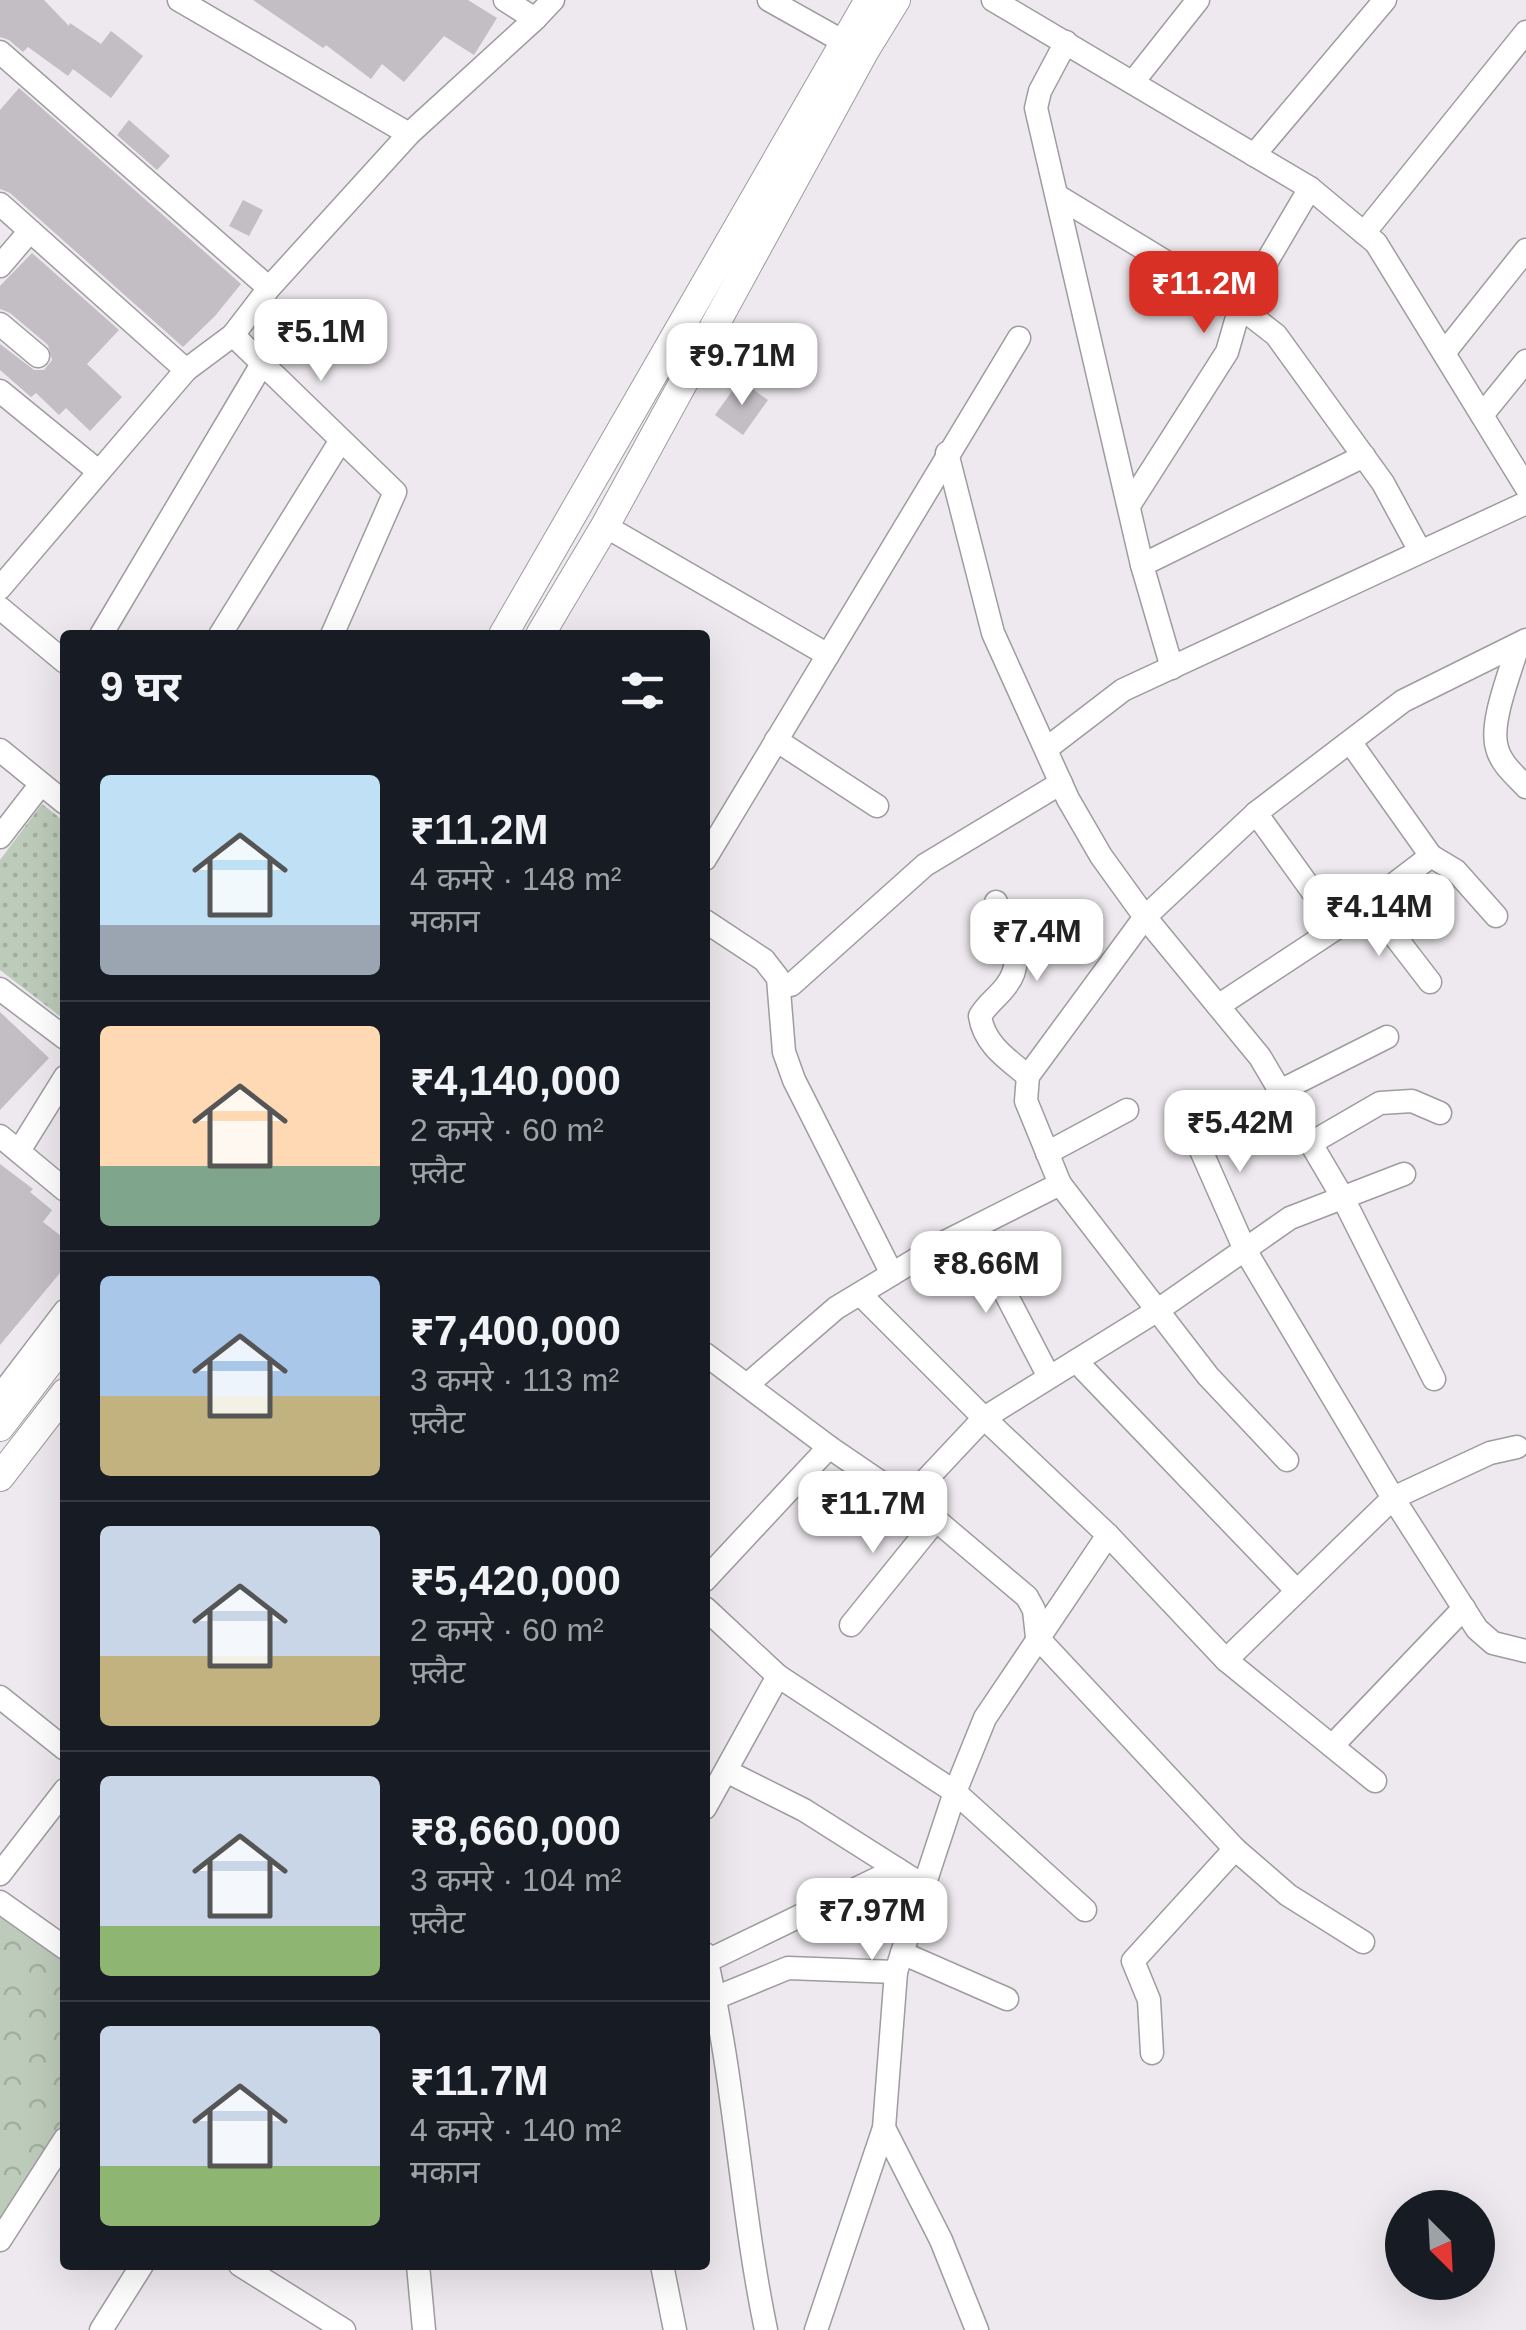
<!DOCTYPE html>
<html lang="hi">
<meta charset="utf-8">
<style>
body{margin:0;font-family:Arial,"Noto Sans Devanagari",sans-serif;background:#242831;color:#f1f3f6;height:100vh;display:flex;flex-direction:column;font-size:38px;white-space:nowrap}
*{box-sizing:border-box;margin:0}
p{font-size:32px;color:#9ea1a6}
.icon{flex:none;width:55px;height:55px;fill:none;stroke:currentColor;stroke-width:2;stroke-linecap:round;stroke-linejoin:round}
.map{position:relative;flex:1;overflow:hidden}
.panel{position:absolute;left:60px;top:630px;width:650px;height:1640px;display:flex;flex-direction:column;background:#171b24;border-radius:10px;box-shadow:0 10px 40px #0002}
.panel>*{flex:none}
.needle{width:65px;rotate:156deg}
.controls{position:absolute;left:1385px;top:2190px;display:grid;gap:20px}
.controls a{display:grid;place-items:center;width:110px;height:110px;border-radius:50%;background:#171b24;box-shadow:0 10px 40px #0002;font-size:50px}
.price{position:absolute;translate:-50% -85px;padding:0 22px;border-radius:20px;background:#fff;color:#222;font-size:32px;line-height:65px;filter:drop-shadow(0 2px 5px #0008)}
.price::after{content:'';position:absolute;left:50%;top:60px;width:30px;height:22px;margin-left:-15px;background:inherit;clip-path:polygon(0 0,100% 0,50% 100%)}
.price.active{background:#d93025;color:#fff}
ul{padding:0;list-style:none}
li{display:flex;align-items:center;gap:30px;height:250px;padding:0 40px}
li+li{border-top:2px solid #363941}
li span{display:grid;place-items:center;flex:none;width:280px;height:200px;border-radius:10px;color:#555}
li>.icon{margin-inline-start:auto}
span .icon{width:120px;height:120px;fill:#fffc;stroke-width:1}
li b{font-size:42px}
h2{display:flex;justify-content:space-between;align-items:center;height:120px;padding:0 40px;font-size:42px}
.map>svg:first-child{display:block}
</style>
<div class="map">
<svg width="1526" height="2330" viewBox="0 0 1526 2330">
<defs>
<pattern id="park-crowns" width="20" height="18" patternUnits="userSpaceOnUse" patternTransform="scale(2.5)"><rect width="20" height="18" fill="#bdcbba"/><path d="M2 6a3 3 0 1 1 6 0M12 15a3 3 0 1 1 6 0" fill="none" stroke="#a3aea0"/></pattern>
<pattern id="garden-dots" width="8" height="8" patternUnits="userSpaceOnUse" patternTransform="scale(2.5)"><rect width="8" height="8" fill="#bdcbba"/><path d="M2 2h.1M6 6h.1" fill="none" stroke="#a3aea0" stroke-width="1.8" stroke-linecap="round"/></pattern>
</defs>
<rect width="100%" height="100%" fill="#ede9ee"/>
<path fill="url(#park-crowns)" d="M 0,1902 L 65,1948 L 65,2139 L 0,2240 Z"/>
<path fill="url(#garden-dots)" d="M 42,804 L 65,822 L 65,1020 L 0,970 L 0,860 Z"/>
<g fill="#c2bec3">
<path d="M 0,0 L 44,0 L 69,26 L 70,23 L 101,44 L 111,31 L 143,56 L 111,98 L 73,69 L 68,76 L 28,47 L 23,52 L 9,40 L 0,37 Z"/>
<path d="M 253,0 L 468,0 L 497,18 L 474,55 L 444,36 L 404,82 L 382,64 L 371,79 L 326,45 L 323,48 Z"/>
<path d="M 19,88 L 241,284 L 215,316 L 183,347 L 10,193 L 0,189 L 0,110 Z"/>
<path d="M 129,120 L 170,156 L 157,170 L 117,135 Z"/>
<path d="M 243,200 L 263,210 L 249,236 L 229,226 Z"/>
<path d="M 32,253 L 119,330 L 87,364 L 122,397 L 90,431 L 66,408 L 59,415 L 36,393 L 31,397 L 0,370 L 0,344 L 34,370 L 44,370 L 52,360 L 48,345 L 10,313 L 0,309 L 0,286 Z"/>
<path d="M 740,380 L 768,400 L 743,435 L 715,415 Z"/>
<path d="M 0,1012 L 49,1058 L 0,1110 Z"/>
<path d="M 0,1164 L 33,1189 L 30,1192 L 52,1210 L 43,1222 L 65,1239 L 65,1267 L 0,1345 Z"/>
</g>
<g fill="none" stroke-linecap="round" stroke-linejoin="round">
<defs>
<g id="minor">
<path d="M 179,0 L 409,134"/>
<path d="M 505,0 L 535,19 L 553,0"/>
<path d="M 769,0 L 844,42"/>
<path d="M 993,0 L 1310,188 L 1376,243 L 1526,487"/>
<path d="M 1066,42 L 1040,91 L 1036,108 L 1142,565 L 1172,668"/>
<path d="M 0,52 L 269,288"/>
<path d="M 1133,82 L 1198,0"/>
<path d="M 1254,155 L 1385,0"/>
<path d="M 1059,197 L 1240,307 L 1276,335 L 1383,483 L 1420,551"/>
<path d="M 0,204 L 186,370"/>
<path d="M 1364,233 L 1526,32"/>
<path d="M 0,266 L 30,231"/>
<path d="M 0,324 L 38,356"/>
<path d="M 1444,353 L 1526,250"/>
<path d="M 0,391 L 98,471"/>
<path d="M 1482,415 L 1526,361"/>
<path d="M 947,453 L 993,633 L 1068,799 L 1101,856 L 1145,917 L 1260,1057 L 1343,1198 L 1434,1379"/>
<path d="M 1130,504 L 1227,352 L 1240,307 L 1310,188"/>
<path d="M 605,526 L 828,655"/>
<path d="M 1142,565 L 1364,456"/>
<path d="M 0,588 L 186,370 L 233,335"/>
<path d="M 0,608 L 65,662"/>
<path d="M 101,635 L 262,364"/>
<path d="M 220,635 L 341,440"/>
<path d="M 332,635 L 395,492 L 233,335 L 269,288 L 409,134 L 535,19"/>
<path d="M 1518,645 C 1511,671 1489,723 1497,748 C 1501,764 1515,775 1526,787"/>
<path d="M 776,740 L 877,806"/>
<path d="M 1046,749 L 1123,690 L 1526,503"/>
<path d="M 0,750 L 65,803"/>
<path d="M 1256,813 L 1338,927"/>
<path d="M 0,837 L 41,784"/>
<path d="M 1431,856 L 1456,871 L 1496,916"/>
<path d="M 705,859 L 1019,338"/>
<path d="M 996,902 C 1008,929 1028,958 1006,986 C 998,997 987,1004 980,1016 C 984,1044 1007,1059 1028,1076"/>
<path d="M 1370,904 L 1430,982"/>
<path d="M 705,921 L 764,960 L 778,978 L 784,1052 L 794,1080 L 892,1274"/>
<path d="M 791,985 L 925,865 L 1061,783"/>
<path d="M 0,989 L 65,1038"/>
<path d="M 1218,1006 L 1338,927 L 1431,856 L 1351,743"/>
<path d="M 1280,1091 L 1387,1037"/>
<path d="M 0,1136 L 65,1190"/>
<path d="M 1311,1143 L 1380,1103 L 1412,1101 L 1440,1113"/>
<path d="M 19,1151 L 65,1077"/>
<path d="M 1047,1153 L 1127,1110"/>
<path d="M 1060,1184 L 1026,1101 L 1028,1076 L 1145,917 L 1256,813 L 1403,701 L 1526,640"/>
<path d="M 972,1229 L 1049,1377"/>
<path d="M 860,1294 L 984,1418 L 1108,1535"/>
<path d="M 705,1354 L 829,1447 L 936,1520 L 1027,1597 L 1034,1610 L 1037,1637 L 1235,1849 L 1133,1961 L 1149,2000 L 1152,2053"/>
<path d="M 1076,1361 L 1297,1591"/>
<path d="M 747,1385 L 836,1308 L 945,1242 L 1060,1184 L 1208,1376 L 1287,1460"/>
<path d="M 0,1396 L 65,1311"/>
<path d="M 1517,1447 L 1490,1453 L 1393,1498 L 1477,1629 L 1493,1643 L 1526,1651"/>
<path d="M 908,1499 L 984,1418 L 1158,1310 L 1290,1218 L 1404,1174"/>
<path d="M 705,1580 L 829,1447"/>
<path d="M 705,1608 L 778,1676"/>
<path d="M 851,1625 L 936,1520"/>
<path d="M 1226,1660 L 1375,1781"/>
<path d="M 0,1697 L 65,1749"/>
<path d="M 1332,1746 L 1464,1608"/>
<path d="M 726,1771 L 804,1810 L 924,1886"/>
<path d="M 705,1808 L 778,1676 L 955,1792 L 1085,1910"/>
<path d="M 1235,1849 L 1288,1895 L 1363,1942"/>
<path d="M 0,1874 L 65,1790"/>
<path d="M 0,1902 L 65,1948"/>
<path d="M 902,1953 L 1007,1999"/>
<path d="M 705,1954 C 735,2078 740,2205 766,2330"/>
<path d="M 705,1962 L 897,1869"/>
<path d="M 715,1998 L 788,1968 L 896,1972"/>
<path d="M 884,2128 L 941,2240 L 977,2330"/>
<path d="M 0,2240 L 65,2139"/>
<path d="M 240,2265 L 344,2330"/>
<path d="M 418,2265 L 424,2330"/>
<path d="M 662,2265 L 675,2330"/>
<path d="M 101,2330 L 142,2265"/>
<path d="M 816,2330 L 884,2128 L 896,1972 L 902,1953 L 955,1792 L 985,1718 L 1108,1535 L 1226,1660 L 1393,1498 L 1245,1250 L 1188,1121"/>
</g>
<g id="major">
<path d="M 503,635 L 869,0"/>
<path d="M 540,635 L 605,526 L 864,52 L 896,0"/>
<path d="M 0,1427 L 65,1342"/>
<path d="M 0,1477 L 65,1393"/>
</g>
</defs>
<use href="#minor" stroke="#9f9ba0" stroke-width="25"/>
<use href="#major" stroke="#9f9ba0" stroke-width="30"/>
<use href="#minor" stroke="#fff" stroke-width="22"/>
<use href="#major" stroke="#fff" stroke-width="28"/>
</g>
</svg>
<div class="controls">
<a><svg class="needle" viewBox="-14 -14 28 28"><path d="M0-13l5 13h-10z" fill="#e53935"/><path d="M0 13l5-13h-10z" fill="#9ea1a6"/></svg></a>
</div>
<b class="price active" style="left:1204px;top:336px">₹11.2M</b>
<b class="price" style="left:321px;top:384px">₹5.1M</b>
<b class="price" style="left:742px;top:408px">₹9.71M</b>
<b class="price" style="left:1379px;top:959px">₹4.14M</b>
<b class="price" style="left:1037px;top:984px">₹7.4M</b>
<b class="price" style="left:1240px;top:1175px">₹5.42M</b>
<b class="price" style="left:986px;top:1316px">₹8.66M</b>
<b class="price" style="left:873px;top:1556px">₹11.7M</b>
<b class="price" style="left:872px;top:1963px">₹7.97M</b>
<section class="panel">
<h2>9 घर<svg class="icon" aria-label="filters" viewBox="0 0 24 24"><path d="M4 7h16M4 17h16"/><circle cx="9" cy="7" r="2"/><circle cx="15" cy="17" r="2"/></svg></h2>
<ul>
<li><span style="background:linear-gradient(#bfe0f5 75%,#9aa5b1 0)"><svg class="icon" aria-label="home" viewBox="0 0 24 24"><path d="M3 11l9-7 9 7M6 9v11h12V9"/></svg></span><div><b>₹11.2M</b><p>4 कमरे · 148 m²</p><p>मकान</p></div></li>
<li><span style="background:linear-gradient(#ffd9b3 70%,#7fa58c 0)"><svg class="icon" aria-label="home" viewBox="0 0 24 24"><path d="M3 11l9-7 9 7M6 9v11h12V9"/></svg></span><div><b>₹4,140,000</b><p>2 कमरे · 60 m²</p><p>फ़्लैट</p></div></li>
<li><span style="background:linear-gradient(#a9c7e8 60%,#c2b280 0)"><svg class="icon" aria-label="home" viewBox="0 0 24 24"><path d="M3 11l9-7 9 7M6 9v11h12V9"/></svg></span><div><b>₹7,400,000</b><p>3 कमरे · 113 m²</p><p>फ़्लैट</p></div></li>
<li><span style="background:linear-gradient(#c9d6e8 65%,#c2b280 0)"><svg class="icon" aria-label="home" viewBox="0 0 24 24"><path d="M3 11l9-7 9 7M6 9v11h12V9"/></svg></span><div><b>₹5,420,000</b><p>2 कमरे · 60 m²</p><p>फ़्लैट</p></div></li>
<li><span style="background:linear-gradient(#c9d6e8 75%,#8fb573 0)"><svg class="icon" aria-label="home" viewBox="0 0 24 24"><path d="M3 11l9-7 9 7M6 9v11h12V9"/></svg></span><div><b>₹8,660,000</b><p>3 कमरे · 104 m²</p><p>फ़्लैट</p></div></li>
<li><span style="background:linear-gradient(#c9d6e8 70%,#8fb573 0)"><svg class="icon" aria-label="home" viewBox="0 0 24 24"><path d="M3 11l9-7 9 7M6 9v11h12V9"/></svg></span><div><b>₹11.7M</b><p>4 कमरे · 140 m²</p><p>मकान</p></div></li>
</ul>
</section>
</div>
